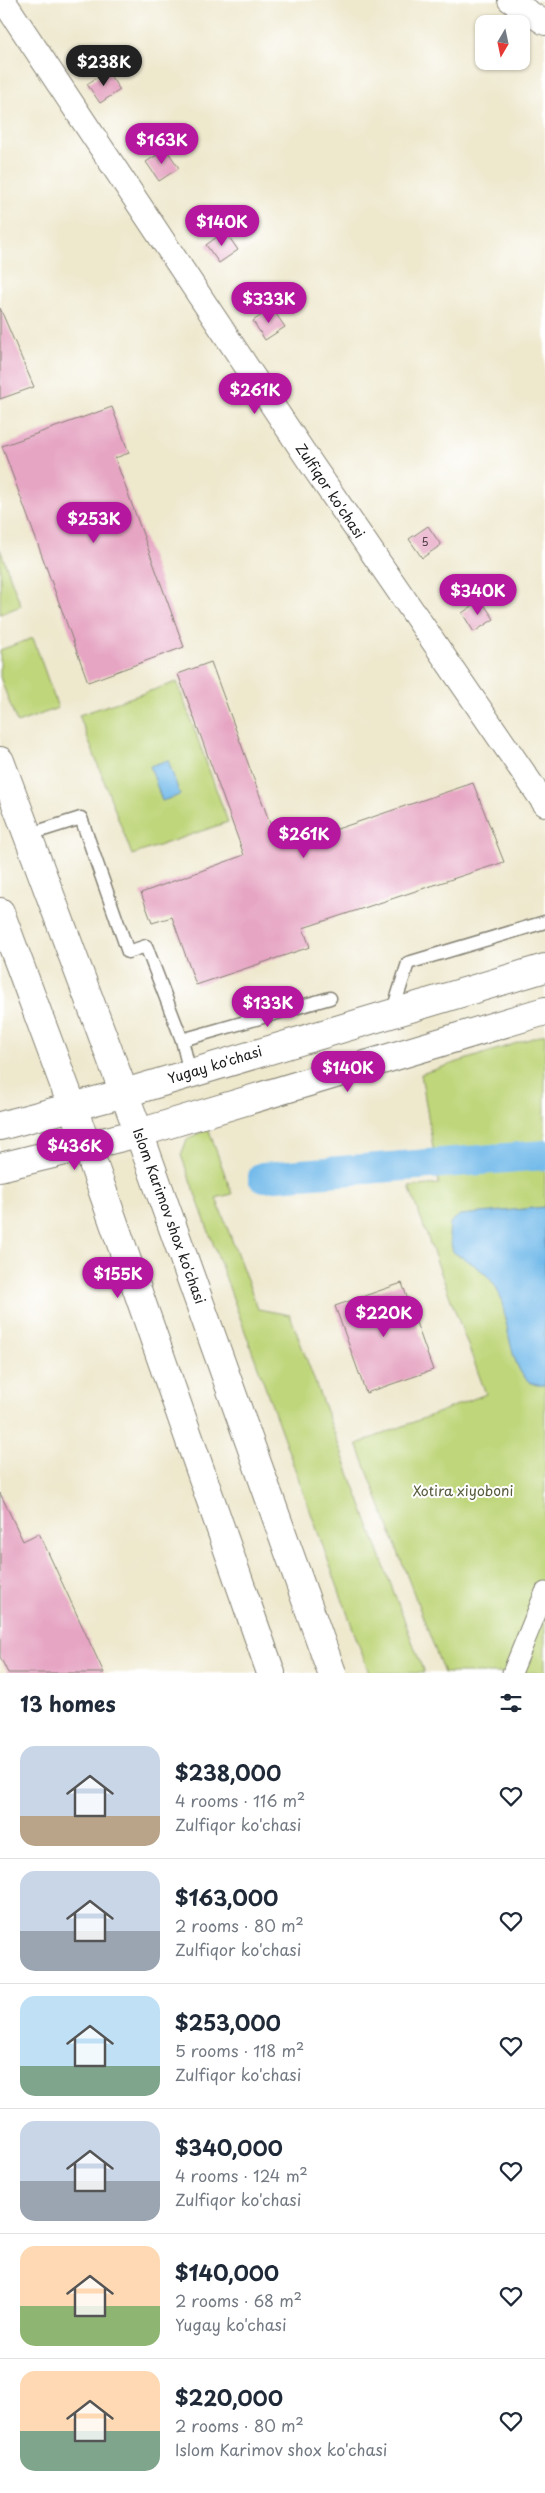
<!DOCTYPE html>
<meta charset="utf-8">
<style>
body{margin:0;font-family:"Playpen Sans",sans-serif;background:#f2f2f3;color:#1f2937;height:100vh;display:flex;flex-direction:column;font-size:19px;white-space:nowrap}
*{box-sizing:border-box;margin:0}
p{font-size:16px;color:#747a83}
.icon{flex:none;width:28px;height:28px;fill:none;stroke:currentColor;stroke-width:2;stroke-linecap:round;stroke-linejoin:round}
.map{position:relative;height:1673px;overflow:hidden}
.sheet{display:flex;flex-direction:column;background:#fff;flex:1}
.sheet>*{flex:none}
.needle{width:32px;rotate:189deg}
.fabs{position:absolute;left:475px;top:15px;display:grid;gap:10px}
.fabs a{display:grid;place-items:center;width:55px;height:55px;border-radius:10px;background:#fff;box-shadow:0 1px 4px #0004;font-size:25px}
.price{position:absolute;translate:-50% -42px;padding:0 11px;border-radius:18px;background:#b5179e;color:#fff;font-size:16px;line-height:32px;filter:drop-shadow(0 1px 2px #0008)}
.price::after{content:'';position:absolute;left:50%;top:30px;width:15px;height:11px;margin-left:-8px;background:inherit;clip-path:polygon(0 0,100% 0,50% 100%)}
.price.current{background:#222;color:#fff}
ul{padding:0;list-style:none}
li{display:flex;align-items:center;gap:15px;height:125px;padding:0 20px}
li+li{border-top:1px solid #e0e1e3}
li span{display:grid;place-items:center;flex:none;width:140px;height:100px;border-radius:15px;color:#555}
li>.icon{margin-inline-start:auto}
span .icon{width:60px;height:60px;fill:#fffc;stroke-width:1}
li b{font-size:21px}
h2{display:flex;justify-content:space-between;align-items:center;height:60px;padding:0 20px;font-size:21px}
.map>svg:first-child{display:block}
</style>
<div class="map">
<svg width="545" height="1673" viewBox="0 0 545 1673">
<rect width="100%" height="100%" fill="#fff"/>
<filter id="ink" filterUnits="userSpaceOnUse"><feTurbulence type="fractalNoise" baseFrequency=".02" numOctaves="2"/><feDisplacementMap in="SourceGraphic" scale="10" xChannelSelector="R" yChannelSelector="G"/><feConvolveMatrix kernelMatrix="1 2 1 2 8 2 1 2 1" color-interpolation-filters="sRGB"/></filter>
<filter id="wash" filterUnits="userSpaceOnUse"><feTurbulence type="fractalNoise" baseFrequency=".0096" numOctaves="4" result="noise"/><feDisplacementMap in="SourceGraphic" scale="20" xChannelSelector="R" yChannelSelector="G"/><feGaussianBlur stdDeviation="1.12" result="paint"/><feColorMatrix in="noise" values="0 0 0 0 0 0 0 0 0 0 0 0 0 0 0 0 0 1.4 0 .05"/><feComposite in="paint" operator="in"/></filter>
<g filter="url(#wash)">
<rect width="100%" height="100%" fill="#eee8cd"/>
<g fill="#bfd67a" stroke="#6e794b">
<path d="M 0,549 L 21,606 L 0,614 Z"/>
<path d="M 33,638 L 58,708 L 17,723 L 0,677 L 0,650 Z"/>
<path d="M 177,682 L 228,822 L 132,855 L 79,715 Z"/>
<path d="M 545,1034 L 545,1673 L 444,1673 L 357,1444 L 486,1394 L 409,1187 L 439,1184 L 421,1074 Z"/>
<path d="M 208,1128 L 232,1194 L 216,1198 L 258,1309 L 290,1315 L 424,1673 L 369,1673 L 181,1155 L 187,1140 Z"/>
</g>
<g fill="#72baea" stroke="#476b83">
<path d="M 168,760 L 180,795 L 162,801 L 150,766 Z"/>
<path d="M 545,1207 L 545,1385 C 507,1391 510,1313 497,1289 C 487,1271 470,1262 453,1252 L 449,1235 L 450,1223 L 460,1215 Z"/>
</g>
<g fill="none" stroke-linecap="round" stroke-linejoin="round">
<path stroke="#72baea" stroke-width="30" d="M 263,1177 L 545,1155"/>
</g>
<g id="blocks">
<g fill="#e6a5c3">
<path d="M 107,71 L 120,90 L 100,103 L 87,84 Z"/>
<path d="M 166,149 L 179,168 L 159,181 L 146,162 Z"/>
<path d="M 225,231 L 238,250 L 219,263 L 206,245 Z"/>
<path d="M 0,308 L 34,387 L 0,399 Z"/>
<path d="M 272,308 L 285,327 L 265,340 L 253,321 Z"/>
<path d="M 112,407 L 129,453 L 115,458 L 184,647 L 88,682 L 2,446 Z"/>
<path d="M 428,526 L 441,545 L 422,558 L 409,539 Z"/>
<path d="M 481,600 L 494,619 L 474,632 L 462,613 Z"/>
<path d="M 211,662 L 275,837 L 293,844 L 473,783 L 504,862 L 303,928 L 310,947 L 196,985 L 172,917 L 152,923 L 141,893 L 244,855 L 178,674 Z"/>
<path d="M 402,1283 L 433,1370 L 366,1393 L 335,1306 Z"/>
<path d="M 0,1493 L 23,1541 L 39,1533 L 104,1673 L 8,1673 L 0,1657 Z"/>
</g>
</g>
</g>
<g filter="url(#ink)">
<use href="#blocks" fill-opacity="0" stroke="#858274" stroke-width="1"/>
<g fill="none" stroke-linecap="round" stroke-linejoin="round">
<defs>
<g id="service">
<path d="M 27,835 L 81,818 L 128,952 L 146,946 L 182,1040 L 190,1073"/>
<path d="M 392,1013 L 408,963 L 545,922"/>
<path d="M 182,1040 L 330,998"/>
</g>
<path id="pedestrian" d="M 512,1673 L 545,1592"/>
<g id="minor">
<path d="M 3,0 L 310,462 L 545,804"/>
<path d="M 510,0 L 545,23"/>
</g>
<g id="secondary">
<path d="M 0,761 L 139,1133 L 332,1673"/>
<path d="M 0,912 L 87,1146 L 271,1673"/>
<path d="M 0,1126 L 125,1093 L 545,968"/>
<path d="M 0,1167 L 139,1133 L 545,1011"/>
</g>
</defs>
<use href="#service" stroke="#858274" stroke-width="15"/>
<use href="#pedestrian" stroke="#858274" stroke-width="21"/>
<use href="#minor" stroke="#858274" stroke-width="26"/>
<use href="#secondary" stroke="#858274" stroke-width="30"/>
<use href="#service" stroke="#fff" stroke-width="12"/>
<use href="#pedestrian" stroke="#fff" stroke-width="19"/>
<use href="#minor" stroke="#fff" stroke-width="24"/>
<use href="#secondary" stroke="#fff" stroke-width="28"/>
</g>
</g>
<g text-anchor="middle" stroke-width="4" stroke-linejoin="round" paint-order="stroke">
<g font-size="11" fill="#4e3e46">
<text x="425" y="546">5</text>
</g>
<g font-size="14" fill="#1c1c1c" stroke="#fff">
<text transform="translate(330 491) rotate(56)" y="5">Zulfiqor ko'chasi</text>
<text transform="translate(215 1065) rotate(-17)" y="5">Yugay ko'chasi</text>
<text transform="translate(169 1216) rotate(70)" y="5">Islom Karimov shox ko'chasi</text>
</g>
<g font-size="14" fill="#555d3d" stroke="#fff">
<text x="463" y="1496">Xotira xiyoboni</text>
</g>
</g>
</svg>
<div class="fabs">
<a><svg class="needle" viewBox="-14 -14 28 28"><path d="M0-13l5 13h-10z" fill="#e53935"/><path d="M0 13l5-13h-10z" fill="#747a83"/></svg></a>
</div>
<b class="price current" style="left:104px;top:87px">$238K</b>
<b class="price" style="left:162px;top:165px">$163K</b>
<b class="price" style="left:222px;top:247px">$140K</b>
<b class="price" style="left:269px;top:324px">$333K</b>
<b class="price" style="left:255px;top:415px">$261K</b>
<b class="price" style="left:94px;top:544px">$253K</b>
<b class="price" style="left:478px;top:616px">$340K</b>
<b class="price" style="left:304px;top:859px">$261K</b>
<b class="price" style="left:268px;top:1028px">$133K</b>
<b class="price" style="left:348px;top:1093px">$140K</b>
<b class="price" style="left:75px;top:1171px">$436K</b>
<b class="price" style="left:118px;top:1299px">$155K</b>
<b class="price" style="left:384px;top:1338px">$220K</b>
</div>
<section class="sheet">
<h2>13 homes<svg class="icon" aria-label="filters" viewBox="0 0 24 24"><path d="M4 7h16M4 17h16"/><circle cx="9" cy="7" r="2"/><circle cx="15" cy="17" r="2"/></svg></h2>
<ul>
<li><span style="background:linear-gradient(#c9d6e8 70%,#b9a48a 0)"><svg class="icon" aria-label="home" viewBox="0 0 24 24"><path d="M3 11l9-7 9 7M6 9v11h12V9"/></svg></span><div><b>$238,000</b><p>4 rooms · 116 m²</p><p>Zulfiqor ko'chasi</p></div><svg class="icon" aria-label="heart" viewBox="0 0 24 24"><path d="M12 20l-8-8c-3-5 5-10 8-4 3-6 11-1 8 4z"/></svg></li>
<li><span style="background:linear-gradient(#c9d6e8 60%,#9aa5b1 0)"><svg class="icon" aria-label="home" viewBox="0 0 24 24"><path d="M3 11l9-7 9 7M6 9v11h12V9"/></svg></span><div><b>$163,000</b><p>2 rooms · 80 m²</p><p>Zulfiqor ko'chasi</p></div><svg class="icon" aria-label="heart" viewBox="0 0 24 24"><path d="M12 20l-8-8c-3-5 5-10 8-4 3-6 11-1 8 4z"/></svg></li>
<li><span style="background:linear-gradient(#bfe0f5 70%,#7fa58c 0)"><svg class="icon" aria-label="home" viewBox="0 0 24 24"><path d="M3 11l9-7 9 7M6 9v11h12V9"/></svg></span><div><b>$253,000</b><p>5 rooms · 118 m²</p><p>Zulfiqor ko'chasi</p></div><svg class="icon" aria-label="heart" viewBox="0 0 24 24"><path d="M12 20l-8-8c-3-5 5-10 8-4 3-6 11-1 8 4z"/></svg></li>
<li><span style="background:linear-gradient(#c9d6e8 60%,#9aa5b1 0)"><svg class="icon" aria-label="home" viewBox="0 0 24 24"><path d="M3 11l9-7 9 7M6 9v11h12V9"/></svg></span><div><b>$340,000</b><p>4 rooms · 124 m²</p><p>Zulfiqor ko'chasi</p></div><svg class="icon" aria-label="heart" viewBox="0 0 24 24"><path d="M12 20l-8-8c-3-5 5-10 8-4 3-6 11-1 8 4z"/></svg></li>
<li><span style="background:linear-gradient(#ffd9b3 60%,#8fb573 0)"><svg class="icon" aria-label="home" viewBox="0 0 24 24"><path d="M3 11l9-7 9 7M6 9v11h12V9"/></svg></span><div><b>$140,000</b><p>2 rooms · 68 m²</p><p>Yugay ko'chasi</p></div><svg class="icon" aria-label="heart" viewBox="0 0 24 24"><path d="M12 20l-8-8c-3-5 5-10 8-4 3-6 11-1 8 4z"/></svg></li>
<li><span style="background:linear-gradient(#ffd9b3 60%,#7fa58c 0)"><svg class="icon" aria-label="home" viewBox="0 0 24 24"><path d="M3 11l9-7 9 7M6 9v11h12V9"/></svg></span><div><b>$220,000</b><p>2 rooms · 80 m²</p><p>Islom Karimov shox ko'chasi</p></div><svg class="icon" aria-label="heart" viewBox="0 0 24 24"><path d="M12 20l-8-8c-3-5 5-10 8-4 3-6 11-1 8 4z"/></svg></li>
</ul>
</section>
